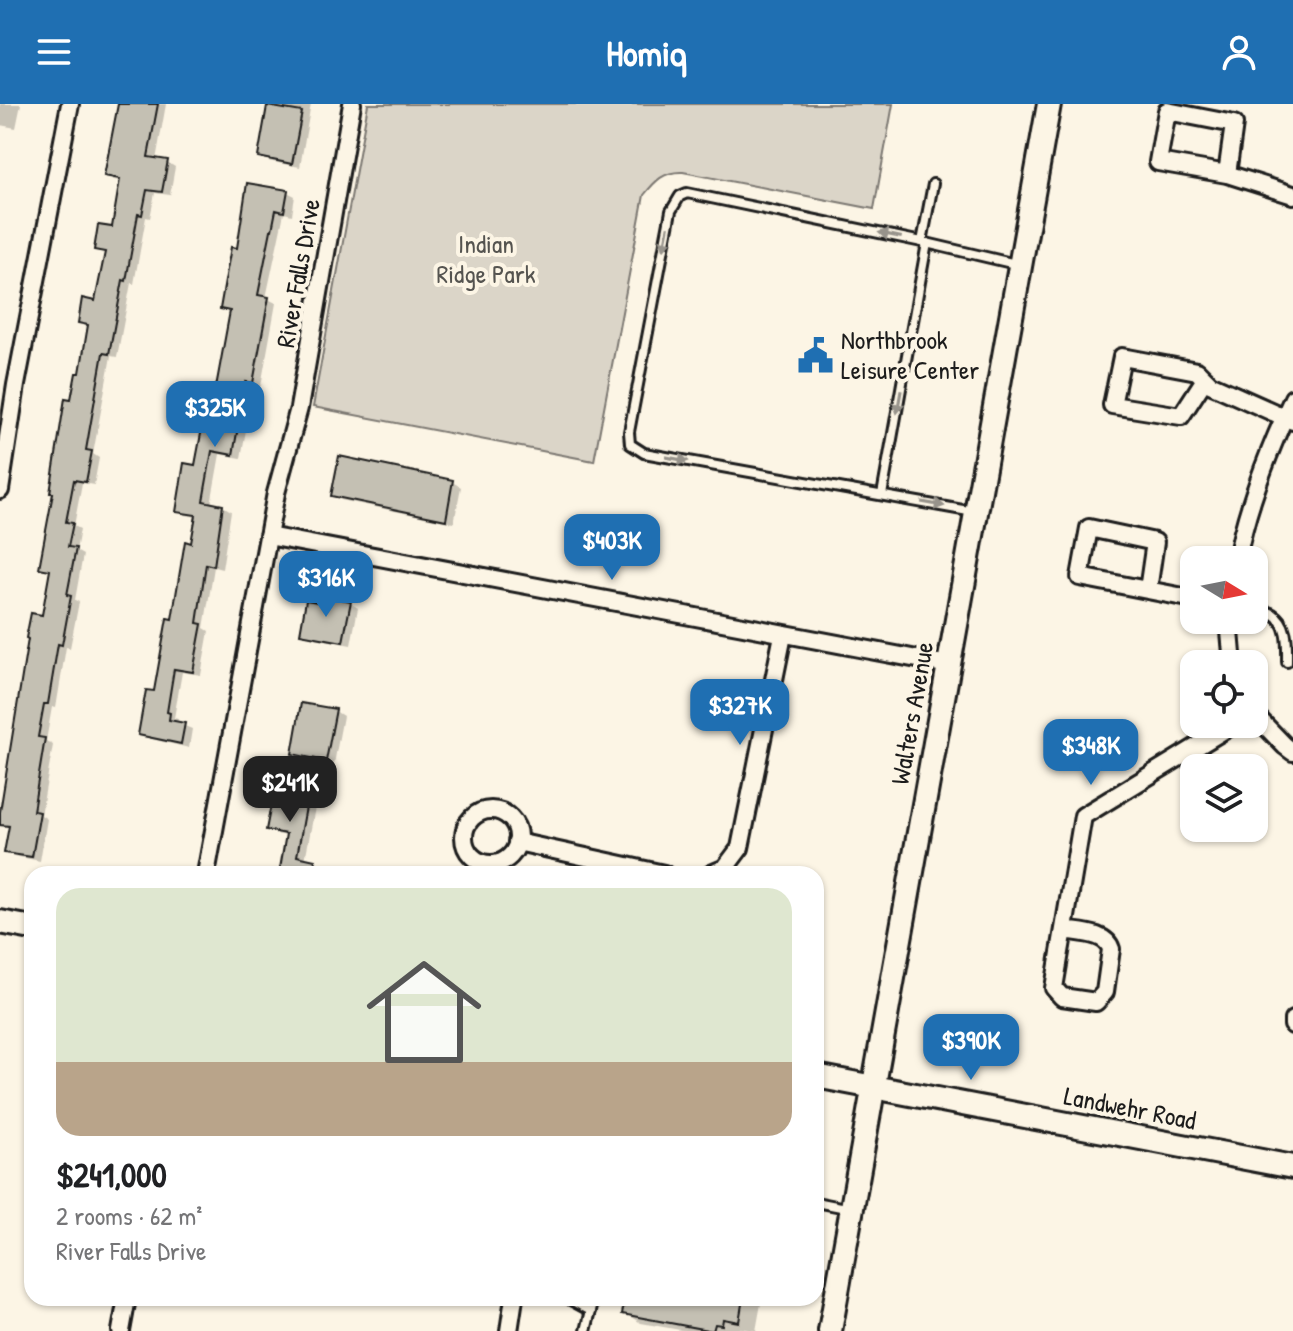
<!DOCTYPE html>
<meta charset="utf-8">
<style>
body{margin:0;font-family:"Patrick Hand",sans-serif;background:#f2f2f2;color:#202124;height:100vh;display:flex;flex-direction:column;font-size:30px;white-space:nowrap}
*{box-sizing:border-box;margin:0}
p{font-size:26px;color:#757577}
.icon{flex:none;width:44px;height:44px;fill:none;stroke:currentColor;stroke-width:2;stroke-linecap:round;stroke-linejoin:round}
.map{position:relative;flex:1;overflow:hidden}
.drawer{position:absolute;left:24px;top:762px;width:800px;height:440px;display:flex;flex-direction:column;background:#fff;border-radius:24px;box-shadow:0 2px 6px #0004}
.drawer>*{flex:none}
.needle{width:52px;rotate:100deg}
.buttons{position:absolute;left:1180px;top:442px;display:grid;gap:16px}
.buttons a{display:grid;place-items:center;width:88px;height:88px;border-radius:16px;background:#fff;box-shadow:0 2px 6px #0004;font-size:40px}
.price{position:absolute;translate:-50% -68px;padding:0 18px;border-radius:16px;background:#1f6fb2;color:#fff;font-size:26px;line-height:52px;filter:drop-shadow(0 2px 4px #0008)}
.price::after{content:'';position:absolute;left:50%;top:48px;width:24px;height:18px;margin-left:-12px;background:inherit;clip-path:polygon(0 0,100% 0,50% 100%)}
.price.current{background:#222;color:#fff}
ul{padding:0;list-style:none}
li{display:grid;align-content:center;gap:16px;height:424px;padding:0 32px}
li+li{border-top:2px solid #e0e0e0}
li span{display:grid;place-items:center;height:248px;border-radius:24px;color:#555}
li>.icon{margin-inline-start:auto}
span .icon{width:144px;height:144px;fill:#fffc;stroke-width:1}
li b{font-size:34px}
header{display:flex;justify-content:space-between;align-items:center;height:104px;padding:0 32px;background:#1f6fb2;color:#fff;font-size:36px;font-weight:700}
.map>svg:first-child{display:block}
</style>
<header><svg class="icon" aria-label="menu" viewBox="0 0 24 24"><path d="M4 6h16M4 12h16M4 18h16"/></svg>Homiq<svg class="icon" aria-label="person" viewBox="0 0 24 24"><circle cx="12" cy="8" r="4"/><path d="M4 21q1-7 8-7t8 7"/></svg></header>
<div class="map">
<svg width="1293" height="1227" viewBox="0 0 1293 1227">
<rect width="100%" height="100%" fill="#fcf5e5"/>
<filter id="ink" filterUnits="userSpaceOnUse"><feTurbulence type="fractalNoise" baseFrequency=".0125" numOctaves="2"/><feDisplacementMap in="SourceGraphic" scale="16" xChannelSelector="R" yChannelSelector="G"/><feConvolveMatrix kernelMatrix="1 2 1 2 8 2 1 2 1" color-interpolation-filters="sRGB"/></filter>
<g filter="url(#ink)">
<path fill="#dbd5c8" stroke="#7c7872" stroke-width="2" d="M 368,0 L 893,0 L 874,105 L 683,68 C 664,67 655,77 644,91 L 594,357 L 313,303 Z"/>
<g fill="#0003">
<path d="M 0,0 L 21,0 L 16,24 L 0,21 Z"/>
<path d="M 120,0 L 166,0 L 156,56 L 167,58 L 175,63 L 170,91 L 155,89 L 150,114 L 146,113 L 134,180 L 131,179 L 117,253 L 111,252 L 93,350 L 99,354 L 94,381 L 82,379 L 74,422 L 80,425 L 76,447 L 83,451 L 75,496 L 79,498 L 70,544 L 66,543 L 56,604 L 52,603 L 46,637 L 53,641 L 41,711 L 47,715 L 40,757 L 15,752 L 6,748 L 10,724 L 0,719 L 51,468 L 41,463 L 73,297 L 81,272 L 88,223 L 80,218 L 97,199 L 106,150 L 96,145 L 113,126 L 122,77 L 114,76 L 106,71 Z"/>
<path d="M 274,0 L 311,0 L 300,63 L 268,57 L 260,52 Z"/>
<path d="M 287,88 L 295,92 L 292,111 L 284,109 L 266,194 L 276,199 L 261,282 L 254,281 L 241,354 L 220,350 L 211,400 L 223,402 L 231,407 L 222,465 L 214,463 L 204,524 L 209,527 L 201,571 L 182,568 L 174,614 L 178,615 L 177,619 L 192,625 L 189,644 L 148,634 L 140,630 L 155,589 L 193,441 L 198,413 L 186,411 L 178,407 L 196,364 L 216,297 L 232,210 L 222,204 L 238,146 Z"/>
<path d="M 452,378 L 461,383 L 454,419 L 341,396 L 333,391 Z"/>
<path d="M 350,499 L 358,504 L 351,541 L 310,533 L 302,529 L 330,502 Z"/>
<path d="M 335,607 L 343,612 L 334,660 L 302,654 L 294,649 Z"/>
<path d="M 309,683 L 318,688 L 305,756 L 315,757 L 323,762 L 321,770 L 281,770 L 288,732 L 276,730 L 268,725 Z"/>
<path d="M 627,1194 L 762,1194 L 756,1227 L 740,1224 L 740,1227 L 686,1227 L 641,1219 L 624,1209 Z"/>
</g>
<g fill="#c4c0b3" stroke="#1c1c1c" stroke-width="2">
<path d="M 118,0 L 158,0 L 148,53 L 168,56 L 162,88 L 147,86 L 142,111 L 138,110 L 126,177 L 123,176 L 109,250 L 103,249 L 86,346 L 92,347 L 86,378 L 74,376 L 66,418 L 73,419 L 68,443 L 76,444 L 67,491 L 71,492 L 62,541 L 58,540 L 48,600 L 44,600 L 38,633 L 45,634 L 33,707 L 40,708 L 32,753 L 4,749 L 9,722 L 0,721 L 0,708 L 28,535 L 26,534 L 31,509 L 42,511 L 50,466 L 39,464 L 53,389 L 50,389 L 65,294 L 71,295 L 76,269 L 80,269 L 88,221 L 78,219 L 82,194 L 95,197 L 105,148 L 94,146 L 98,121 L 112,123 L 120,75 L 104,72 Z"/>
<path d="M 267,2 L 302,8 L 292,60 L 258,53 Z"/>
<path d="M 247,79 L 288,86 L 284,108 L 276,106 L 272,126 L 271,126 L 258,191 L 269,193 L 253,279 L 246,278 L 233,351 L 212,347 L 203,397 L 223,401 L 214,462 L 206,460 L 197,519 L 202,520 L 193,568 L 174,565 L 167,608 L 170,609 L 169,616 L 185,619 L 181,640 L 138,631 L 146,586 L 154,587 L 167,514 L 172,515 L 185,437 L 191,439 L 196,411 L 176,408 L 184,359 L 195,361 L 208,293 L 214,294 L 230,207 L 220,205 L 231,143 L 237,144 Z"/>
<path d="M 339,352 L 453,376 L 446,416 L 331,392 Z"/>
<path d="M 330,493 L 351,497 L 343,538 L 300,530 L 306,496 L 329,500 Z"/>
<path d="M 301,599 L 336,605 L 326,657 L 292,650 Z"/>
<path d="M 276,675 L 310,681 L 297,752 L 315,756 L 313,770 L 279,770 L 286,730 L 266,726 Z"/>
<path d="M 625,1194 L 743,1194 L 739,1218 L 723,1215 L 722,1221 L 715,1220 L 713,1227 L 622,1210 Z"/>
</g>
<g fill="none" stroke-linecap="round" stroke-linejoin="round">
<defs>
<g id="lane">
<path d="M 922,138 L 933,80"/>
<path d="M 882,391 L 927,139"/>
<path d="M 974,408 L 644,349 L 630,340 L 629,328 L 671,107 L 680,92 L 687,89 L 922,138 L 1020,161"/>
<path d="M 1254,504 C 1260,506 1268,507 1273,510 C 1289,520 1287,542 1287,558"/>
<path d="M 816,1098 L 851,1105"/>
<path d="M 567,1194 L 591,1207"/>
<path d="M 586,1227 L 594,1194"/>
</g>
<g id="street">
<path d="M 1227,70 L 1234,20 L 1167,7 L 1158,58 L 1227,70 L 1293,91"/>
<path d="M 1205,275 L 1181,312 L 1112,301 L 1122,253 L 1197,267 L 1210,280 L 1293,317"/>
<path d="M 0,386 L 16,281 L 70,0"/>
<path d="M 268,432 L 949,561"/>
<path d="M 1237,456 C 1246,403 1271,342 1293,294"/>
<path d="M 1148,486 L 1155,438 L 1089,424 L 1080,473 L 1194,495"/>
<path d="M 1229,516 L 1232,550 L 1235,560"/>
<path d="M 1254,610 L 1285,642 L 1293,648"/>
<circle cx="491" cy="733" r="27"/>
<path d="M 517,738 L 664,770"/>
<path d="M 206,770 L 276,389 L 299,304 L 352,0"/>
<path d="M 711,770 L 725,764 L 740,744 L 783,531"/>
<path d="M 1064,826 C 1079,829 1106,828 1111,845 L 1105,888 L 1096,898 L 1062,893 L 1054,884 L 1083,712 L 1234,620"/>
<path d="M 1293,916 L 1293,921"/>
<path d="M 121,1227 L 127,1194"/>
<path d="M 509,1227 L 514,1194"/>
</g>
<g id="secondary">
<path d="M 0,818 L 32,824"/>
<path d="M 816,972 L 1293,1063"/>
<path d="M 830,1227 L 1049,0"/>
</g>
</defs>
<use href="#lane" stroke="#1c1c1c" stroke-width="14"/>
<use href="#street" stroke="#1c1c1c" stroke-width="22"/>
<use href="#secondary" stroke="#1c1c1c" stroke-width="28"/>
<use href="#lane" stroke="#fcf5e5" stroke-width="8"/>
<use href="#street" stroke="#fcf5e5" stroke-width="16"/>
<use href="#secondary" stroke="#fcf5e5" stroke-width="22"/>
</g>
<defs><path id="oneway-solid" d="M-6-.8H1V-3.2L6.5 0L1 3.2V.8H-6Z" transform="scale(2)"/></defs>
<g fill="#97938b">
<use href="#oneway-solid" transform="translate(890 131) rotate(-168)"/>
<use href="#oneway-solid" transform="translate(666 134) rotate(101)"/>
<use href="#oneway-solid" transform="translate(899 298) rotate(100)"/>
<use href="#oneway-solid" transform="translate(677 355) rotate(10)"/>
<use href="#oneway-solid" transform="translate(933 400) rotate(10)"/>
</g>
</g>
<defs>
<symbol id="civic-bare" viewBox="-9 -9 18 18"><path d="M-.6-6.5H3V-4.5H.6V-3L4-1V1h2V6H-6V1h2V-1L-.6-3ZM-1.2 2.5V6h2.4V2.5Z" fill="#1f6fb2" stroke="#fcf5e5" stroke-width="2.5" paint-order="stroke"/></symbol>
</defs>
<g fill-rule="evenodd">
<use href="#civic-bare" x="790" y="226" width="51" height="51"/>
</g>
<g text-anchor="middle" stroke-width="8" stroke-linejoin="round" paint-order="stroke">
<g font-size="26" fill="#555450" stroke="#fcf5e5">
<text x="486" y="149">Indian<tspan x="486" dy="30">Ridge Park</tspan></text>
</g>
<g font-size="26" fill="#1c1c1c" stroke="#fcf5e5">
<text transform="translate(298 169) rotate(-80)" y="9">River Falls Drive</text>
<text transform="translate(912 609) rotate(-80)" y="9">Walters Avenue</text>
<text transform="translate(1130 1004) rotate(11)" y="9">Landwehr Road</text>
</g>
<g font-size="26" fill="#1c1c1c" stroke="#fcf5e5" text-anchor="start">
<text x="841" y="245">Northbrook<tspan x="841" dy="30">Leisure Center</tspan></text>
</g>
</g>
</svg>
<div class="buttons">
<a><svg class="needle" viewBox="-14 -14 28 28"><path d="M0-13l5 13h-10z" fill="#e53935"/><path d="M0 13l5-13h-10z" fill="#757577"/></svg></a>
<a><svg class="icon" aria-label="locate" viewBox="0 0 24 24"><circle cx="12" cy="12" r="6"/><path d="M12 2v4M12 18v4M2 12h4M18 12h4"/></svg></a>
<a><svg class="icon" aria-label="layers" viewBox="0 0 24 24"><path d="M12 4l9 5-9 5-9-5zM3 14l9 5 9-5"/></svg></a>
</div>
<b class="price" style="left:215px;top:345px">$325K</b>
<b class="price" style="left:612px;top:478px">$403K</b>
<b class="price" style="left:326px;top:515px">$316K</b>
<b class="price" style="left:740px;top:643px">$327K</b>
<b class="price" style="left:1091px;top:683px">$348K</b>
<b class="price current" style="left:290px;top:720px">$241K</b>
<b class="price" style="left:971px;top:978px">$390K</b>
<section class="drawer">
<ul>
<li><span style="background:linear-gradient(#dfe7d0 70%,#b9a48a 0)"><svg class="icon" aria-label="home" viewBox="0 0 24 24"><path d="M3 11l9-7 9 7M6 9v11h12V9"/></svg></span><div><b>$241,000</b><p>2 rooms · 62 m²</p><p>River Falls Drive</p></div></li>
</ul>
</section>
</div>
